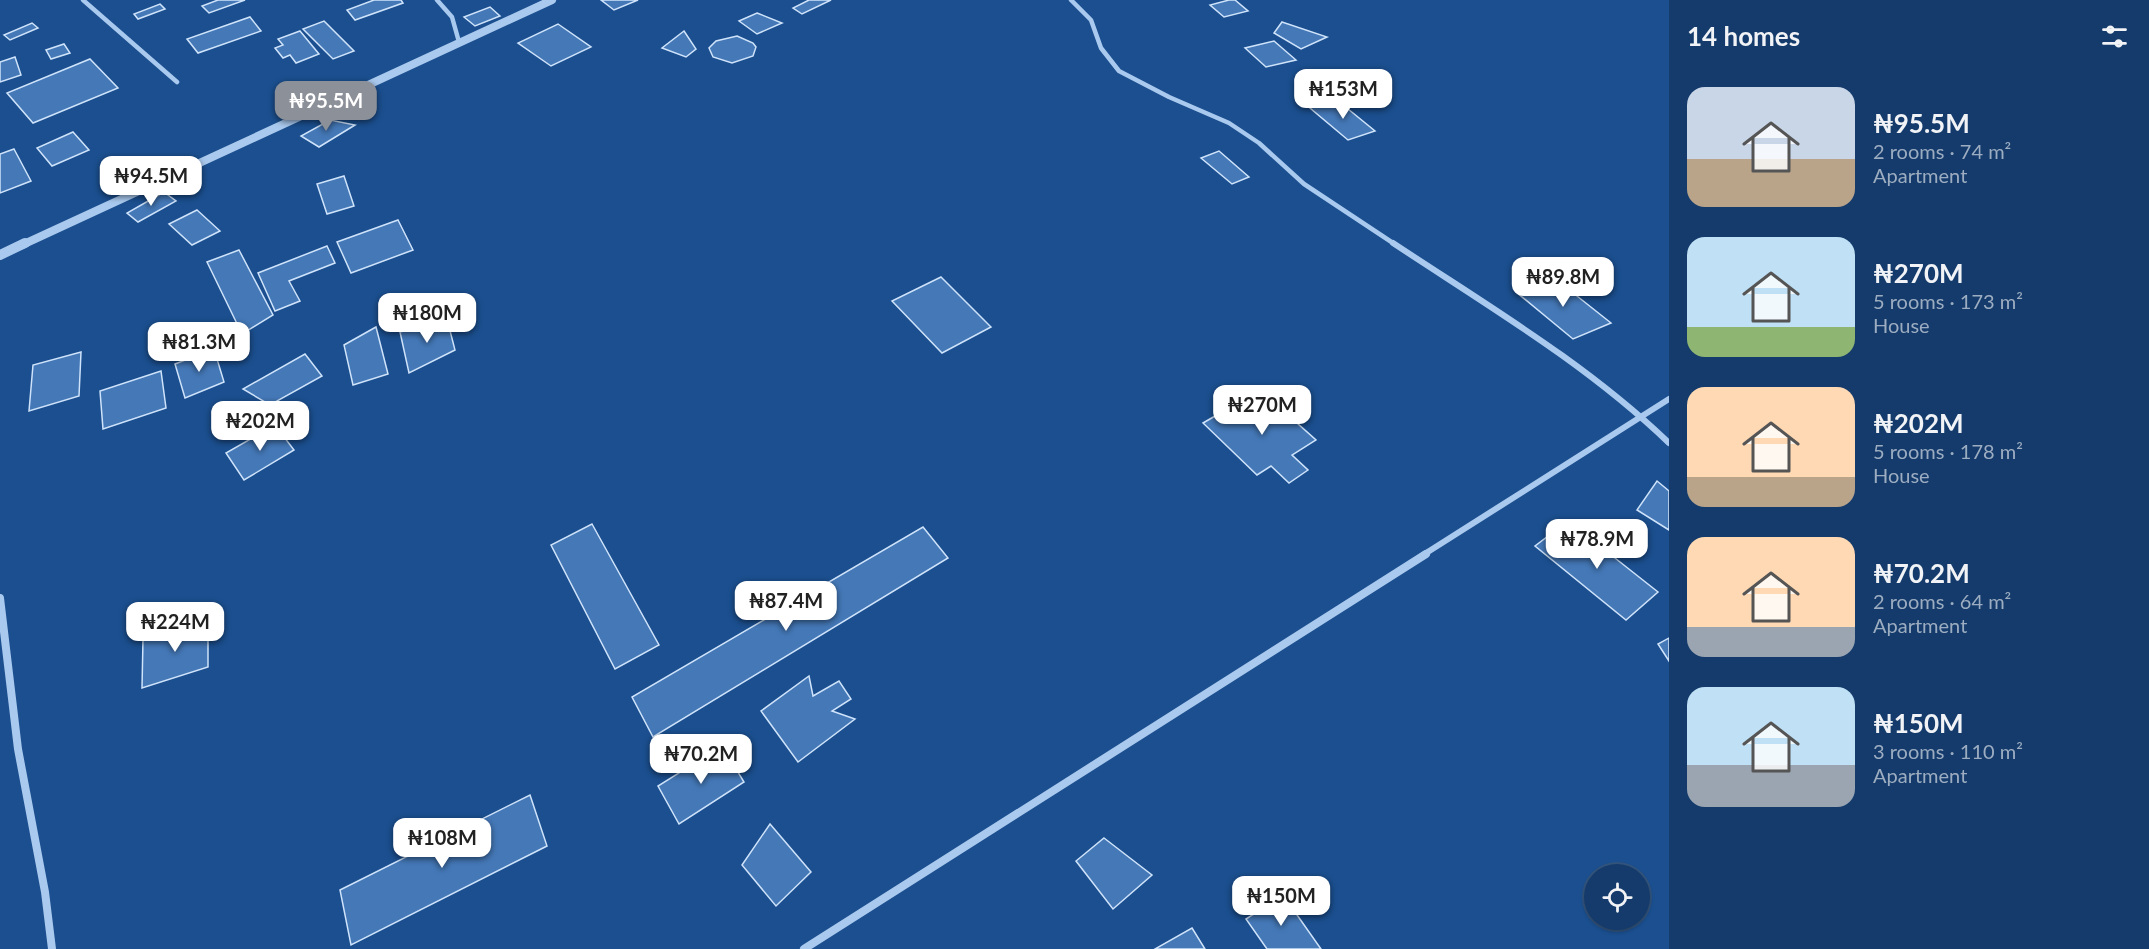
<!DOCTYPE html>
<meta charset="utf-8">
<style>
body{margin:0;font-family:Lato,sans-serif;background:#214673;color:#f1f3f6;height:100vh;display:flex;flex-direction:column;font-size:22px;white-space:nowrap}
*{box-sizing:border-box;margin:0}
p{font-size:20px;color:#9dadc1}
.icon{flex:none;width:33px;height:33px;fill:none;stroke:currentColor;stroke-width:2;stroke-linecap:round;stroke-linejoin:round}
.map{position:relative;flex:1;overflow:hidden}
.details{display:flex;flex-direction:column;background:#143b6b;width:480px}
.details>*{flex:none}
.fabs{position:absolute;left:1584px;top:864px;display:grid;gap:12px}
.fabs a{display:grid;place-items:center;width:66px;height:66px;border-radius:50%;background:#143b6b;box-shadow:0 2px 4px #0004,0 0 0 2px #33557e;font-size:30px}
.price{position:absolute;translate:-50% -51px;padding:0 14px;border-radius:12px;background:#fff;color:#222;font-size:20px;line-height:39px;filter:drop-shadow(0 2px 3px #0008)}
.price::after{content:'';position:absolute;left:50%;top:36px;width:18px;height:14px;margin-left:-9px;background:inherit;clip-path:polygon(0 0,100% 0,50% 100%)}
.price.selected{background:#8c9099;color:#fff}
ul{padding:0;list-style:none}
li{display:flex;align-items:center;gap:18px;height:150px;padding:0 18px}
li span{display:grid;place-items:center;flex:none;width:168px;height:120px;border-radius:18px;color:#555}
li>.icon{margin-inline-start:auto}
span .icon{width:72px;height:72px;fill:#fffc;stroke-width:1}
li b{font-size:26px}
h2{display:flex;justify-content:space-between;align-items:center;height:72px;padding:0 18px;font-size:26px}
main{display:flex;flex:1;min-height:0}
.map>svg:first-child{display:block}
</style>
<main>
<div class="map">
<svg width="1669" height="949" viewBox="0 0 1669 949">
<rect width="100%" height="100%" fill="#1b4f8f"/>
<g fill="#4478b7" stroke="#cfe3fa" stroke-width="1.5">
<path d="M 218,0 L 245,0 L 209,13 L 202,6 Z"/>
<path d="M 374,0 L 401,0 L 403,3 L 355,20 L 347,10 Z"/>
<path d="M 601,0 L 638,0 L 614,10 Z"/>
<path d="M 809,0 L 831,0 L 802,14 L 793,8 Z"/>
<path d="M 1229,0 L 1235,0 L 1248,11 L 1224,17 L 1210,5 Z"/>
<path d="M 160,4 L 165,9 L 138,19 L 134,14 Z"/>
<path d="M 490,7 L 500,16 L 475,26 L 464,17 Z"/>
<path d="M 757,13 L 782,23 L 757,34 L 739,21 Z"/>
<path d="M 250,17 L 261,31 L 198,53 L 187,39 Z"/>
<path d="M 324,21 L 354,51 L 333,59 L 303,29 Z"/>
<path d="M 1282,22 L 1327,37 L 1301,49 L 1274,33 Z"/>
<path d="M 32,23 L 38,28 L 10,40 L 4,35 Z"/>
<path d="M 558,24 L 591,47 L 551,66 L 518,43 Z"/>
<path d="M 300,31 L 319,54 L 296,63 L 290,55 L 283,58 L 275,48 L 283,45 L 278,39 Z"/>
<path d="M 684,31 L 696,49 L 686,57 L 662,48 Z"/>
<path d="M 737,36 L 753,43 L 756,47 L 753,56 L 732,63 L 713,57 L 709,48 L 716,41 Z"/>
<path d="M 1274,41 L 1296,60 L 1266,67 L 1245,48 Z"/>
<path d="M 64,44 L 70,53 L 51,59 L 46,50 Z"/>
<path d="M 15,57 L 21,75 L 0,82 L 0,62 Z"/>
<path d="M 90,59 L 118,88 L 33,123 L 7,93 Z"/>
<path d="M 1337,100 L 1375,131 L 1348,140 L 1310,108 Z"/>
<path d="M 330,120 L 355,125 L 319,147 L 301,136 Z"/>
<path d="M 73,132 L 89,150 L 52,166 L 37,148 Z"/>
<path d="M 14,149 L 31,181 L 0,193 L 0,154 Z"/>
<path d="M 1219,151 L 1249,177 L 1232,184 L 1201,158 Z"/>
<path d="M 344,176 L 354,206 L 327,214 L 317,184 Z"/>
<path d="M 164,192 L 176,201 L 138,222 L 127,213 Z"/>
<path d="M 197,210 L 220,231 L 192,245 L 169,224 Z"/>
<path d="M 398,220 L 413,250 L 351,273 L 337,242 Z"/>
<path d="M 327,246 L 335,263 L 289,281 L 300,301 L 275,311 L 258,273 Z"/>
<path d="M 239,250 L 273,315 L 242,334 L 207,262 Z"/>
<path d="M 941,277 L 991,327 L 942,353 L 892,301 Z"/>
<path d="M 1553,277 L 1611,323 L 1573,339 L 1516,292 Z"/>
<path d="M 447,319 L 455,350 L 409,373 L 400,332 Z"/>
<path d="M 376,327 L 388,374 L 353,385 L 344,345 Z"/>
<path d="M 214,349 L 224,382 L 185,398 L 175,364 Z"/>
<path d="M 81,352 L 79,396 L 29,411 L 33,365 Z"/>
<path d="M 305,354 L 322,376 L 270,405 L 243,389 Z"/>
<path d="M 161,371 L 166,408 L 103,429 L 100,391 Z"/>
<path d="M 1260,390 L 1316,440 L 1292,455 L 1308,470 L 1289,483 L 1271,466 L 1257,475 L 1203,423 Z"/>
<path d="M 275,425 L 294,450 L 244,480 L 226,453 Z"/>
<path d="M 1657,481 L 1669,491 L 1669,530 L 1637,510 Z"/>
<path d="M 1568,521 L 1658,592 L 1626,620 L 1535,546 Z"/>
<path d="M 592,524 L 659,645 L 615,669 L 551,545 Z"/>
<path d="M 923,527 L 948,558 L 653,737 L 632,697 Z"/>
<path d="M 208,619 L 208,667 L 142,688 L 143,639 Z"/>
<path d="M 1669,638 L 1669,661 L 1658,644 Z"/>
<path d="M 809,676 L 813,696 L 839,681 L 851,699 L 832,711 L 855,719 L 798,762 L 761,711 Z"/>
<path d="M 722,746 L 744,782 L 679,824 L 658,786 Z"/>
<path d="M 530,795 L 547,846 L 351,945 L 340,890 Z"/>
<path d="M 770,824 L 811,872 L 776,906 L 742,865 Z"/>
<path d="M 1104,838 L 1152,875 L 1113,909 L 1076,861 Z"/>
<path d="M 1283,895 L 1321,949 L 1267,949 L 1246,919 Z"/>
<path d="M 1192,928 L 1205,949 L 1155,949 Z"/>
</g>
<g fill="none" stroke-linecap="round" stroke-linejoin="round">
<g stroke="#a9c9ee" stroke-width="4.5">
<path d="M 83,0 L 177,82"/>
<path d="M 437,0 L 452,17 L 459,42"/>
<path d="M 1071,0 L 1091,20 L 1101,48 L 1119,71 L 1169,97 L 1229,123 L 1259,143 L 1304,184 L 1396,245"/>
</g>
<g stroke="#a9c9ee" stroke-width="6">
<path d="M 1393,243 C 1488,306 1587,364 1669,443"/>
<path d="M 1423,555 L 1669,399"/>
</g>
<g stroke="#a9c9ee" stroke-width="8">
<path d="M 0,598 L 18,749 L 45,892 L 52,949"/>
<path d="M 804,949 L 1426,554"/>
</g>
<path stroke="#a9c9ee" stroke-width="8" d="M 22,245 L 552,0"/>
<path stroke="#a9c9ee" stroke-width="10" d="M 0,255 L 25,243"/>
</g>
</svg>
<div class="fabs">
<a><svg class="icon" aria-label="locate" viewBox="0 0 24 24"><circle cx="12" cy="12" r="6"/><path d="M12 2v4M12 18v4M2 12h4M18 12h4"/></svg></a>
</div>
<b class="price" style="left:1343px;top:120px">₦153M</b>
<b class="price selected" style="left:326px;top:132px">₦95.5M</b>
<b class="price" style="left:151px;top:207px">₦94.5M</b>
<b class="price" style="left:1563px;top:308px">₦89.8M</b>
<b class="price" style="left:427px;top:344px">₦180M</b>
<b class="price" style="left:199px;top:373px">₦81.3M</b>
<b class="price" style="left:1262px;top:436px">₦270M</b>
<b class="price" style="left:260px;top:452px">₦202M</b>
<b class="price" style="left:1597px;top:570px">₦78.9M</b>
<b class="price" style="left:786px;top:632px">₦87.4M</b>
<b class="price" style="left:175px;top:653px">₦224M</b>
<b class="price" style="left:701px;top:785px">₦70.2M</b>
<b class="price" style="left:442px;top:869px">₦108M</b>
<b class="price" style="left:1281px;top:927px">₦150M</b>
</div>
<section class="details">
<h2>14 homes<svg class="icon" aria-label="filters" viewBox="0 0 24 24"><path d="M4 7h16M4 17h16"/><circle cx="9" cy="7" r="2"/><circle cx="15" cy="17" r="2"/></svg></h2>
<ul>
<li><span style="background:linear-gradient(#c9d6e8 60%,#b9a48a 0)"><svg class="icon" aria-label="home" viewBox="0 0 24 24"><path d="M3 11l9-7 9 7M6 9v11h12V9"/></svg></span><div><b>₦95.5M</b><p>2 rooms · 74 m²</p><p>Apartment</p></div></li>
<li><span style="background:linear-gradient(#bfe0f5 75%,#8fb573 0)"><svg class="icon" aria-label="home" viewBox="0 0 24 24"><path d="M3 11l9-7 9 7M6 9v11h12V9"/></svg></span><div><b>₦270M</b><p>5 rooms · 173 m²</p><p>House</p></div></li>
<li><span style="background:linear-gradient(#ffd9b3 75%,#b9a48a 0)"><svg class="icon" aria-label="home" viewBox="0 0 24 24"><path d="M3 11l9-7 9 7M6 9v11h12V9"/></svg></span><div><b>₦202M</b><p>5 rooms · 178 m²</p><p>House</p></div></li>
<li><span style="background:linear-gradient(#ffd9b3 75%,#9aa5b1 0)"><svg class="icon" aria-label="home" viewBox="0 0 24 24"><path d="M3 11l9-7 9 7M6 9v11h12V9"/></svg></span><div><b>₦70.2M</b><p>2 rooms · 64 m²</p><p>Apartment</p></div></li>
<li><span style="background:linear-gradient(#bfe0f5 65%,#9aa5b1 0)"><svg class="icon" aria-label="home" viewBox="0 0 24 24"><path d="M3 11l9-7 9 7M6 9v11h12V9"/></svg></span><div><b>₦150M</b><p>3 rooms · 110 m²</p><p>Apartment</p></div></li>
</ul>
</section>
</main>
